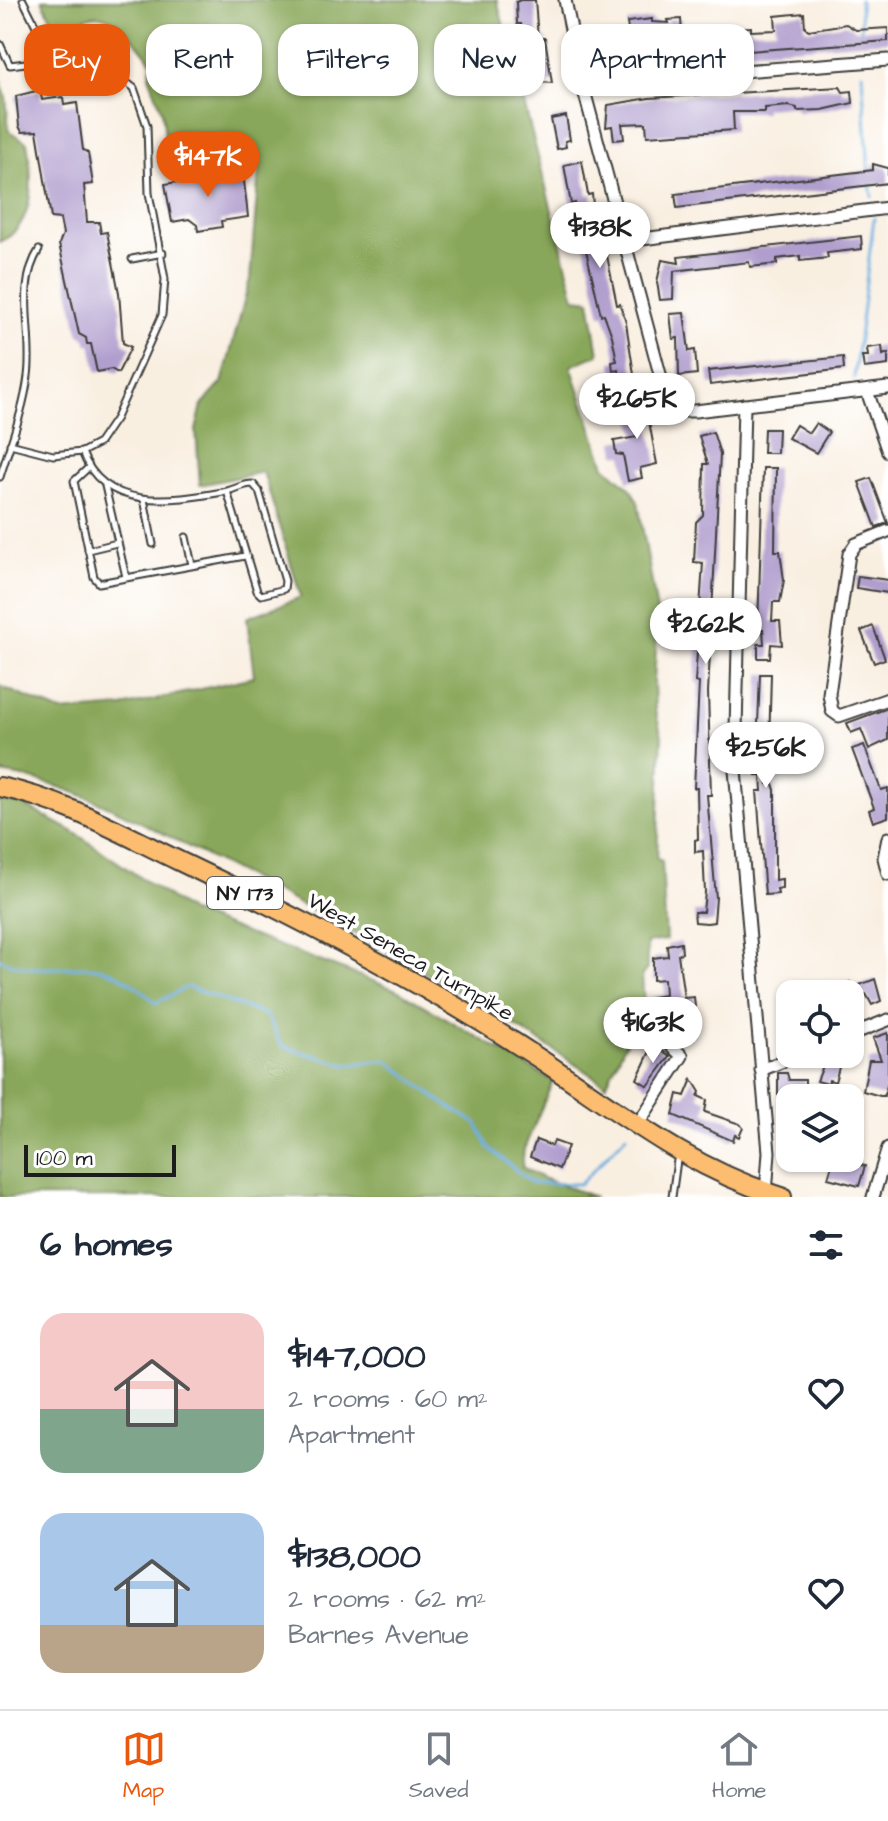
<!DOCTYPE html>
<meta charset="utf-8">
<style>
body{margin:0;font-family:"Architects Daughter",sans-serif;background:#f6f6f7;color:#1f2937;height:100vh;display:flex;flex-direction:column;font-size:30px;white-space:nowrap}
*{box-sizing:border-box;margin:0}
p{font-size:26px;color:#747a83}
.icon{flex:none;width:44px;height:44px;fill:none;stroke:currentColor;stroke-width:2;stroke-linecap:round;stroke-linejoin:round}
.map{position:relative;height:1197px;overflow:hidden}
.side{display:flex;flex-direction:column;background:#fff;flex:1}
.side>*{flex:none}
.banner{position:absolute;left:24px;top:24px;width:840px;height:72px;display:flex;gap:16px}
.fabs{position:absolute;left:776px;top:980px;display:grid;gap:16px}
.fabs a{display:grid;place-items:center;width:88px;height:88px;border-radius:16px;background:#fff;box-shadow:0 2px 6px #0004;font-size:40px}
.scale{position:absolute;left:24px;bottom:20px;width:152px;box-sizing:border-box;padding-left:8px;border:4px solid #1c1c1c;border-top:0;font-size:22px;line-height:28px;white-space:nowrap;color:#1c1c1c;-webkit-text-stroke:6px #fff;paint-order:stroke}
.price{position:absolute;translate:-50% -68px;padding:0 18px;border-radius:28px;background:#fff;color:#222;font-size:26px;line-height:52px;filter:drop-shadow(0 2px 4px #0008)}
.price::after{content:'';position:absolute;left:50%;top:48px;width:24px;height:18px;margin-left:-12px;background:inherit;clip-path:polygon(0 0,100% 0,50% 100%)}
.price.active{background:#ea580c;color:#fff}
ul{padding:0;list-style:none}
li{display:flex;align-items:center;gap:24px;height:200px;padding:0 40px}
li span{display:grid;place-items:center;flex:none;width:224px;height:160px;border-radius:24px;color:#555}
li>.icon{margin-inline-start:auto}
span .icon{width:96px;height:96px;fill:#fffc;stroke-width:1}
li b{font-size:34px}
h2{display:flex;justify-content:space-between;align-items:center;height:96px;padding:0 40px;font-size:34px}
.tag{padding:0 28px;border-radius:24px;background:#fff;box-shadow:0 2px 6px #0004;font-size:28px;line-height:72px}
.tag.active{background:#ea580c;color:#fff}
.dock{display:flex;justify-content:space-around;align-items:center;height:112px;border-top:2px solid #e0e1e3;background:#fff;font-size:22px;color:#747a83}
.dock a{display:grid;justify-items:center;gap:4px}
.dock .active{color:#ea580c}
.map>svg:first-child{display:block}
</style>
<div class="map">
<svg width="888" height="1197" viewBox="0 0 888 1197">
<rect width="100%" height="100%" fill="#fff"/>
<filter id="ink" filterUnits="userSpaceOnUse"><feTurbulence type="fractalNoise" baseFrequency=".0125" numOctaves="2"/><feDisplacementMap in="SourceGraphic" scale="16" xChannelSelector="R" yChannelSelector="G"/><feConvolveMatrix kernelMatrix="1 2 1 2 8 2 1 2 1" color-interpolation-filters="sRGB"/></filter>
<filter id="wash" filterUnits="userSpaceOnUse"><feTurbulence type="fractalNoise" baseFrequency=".006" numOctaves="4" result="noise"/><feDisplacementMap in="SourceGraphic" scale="32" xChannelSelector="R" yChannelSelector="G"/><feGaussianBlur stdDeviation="1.8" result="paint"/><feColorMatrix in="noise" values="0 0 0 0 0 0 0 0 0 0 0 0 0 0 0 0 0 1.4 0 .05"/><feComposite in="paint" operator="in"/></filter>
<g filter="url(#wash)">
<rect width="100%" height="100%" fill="#f9efe1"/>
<g fill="#89a75a" stroke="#52623b" stroke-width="2">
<path d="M 42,0 L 497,0 L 575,298 L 590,300 L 599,354 L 571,366 L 605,466 L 631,489 L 638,502 L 658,617 L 654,681 L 655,711 L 662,736 L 657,859 L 662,861 L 666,940 L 647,943 L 647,969 L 642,975 L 644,1004 L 606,1085 C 480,999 348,928 212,859 C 145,825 76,783 0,773 L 0,686 L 61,712 L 122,707 L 254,677 L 247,618 L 301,597 L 263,472 L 200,485 L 196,430 L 202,405 L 222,383 L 250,279 L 259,170 C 243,150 227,142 202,141 L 176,162 L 168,163 L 162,111 L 149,76 L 152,62 C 139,46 115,11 92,16 C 78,18 75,29 57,30 Z"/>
<path d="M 0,79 L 6,97 L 9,131 L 27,142 C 33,176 37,224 0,242 Z"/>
<path d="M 0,801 L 20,803 L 74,832 L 192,913 L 397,990 L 553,1081 L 524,1149 L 522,1167 L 542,1178 L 595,1197 L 0,1197 Z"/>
</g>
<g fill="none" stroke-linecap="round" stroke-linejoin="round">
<g stroke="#6aaddf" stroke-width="3">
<path d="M 860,0 L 861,30"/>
<path d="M 862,73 L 869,172"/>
<path d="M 870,184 L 872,196"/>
<path d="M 854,378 L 874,218"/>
<path d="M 0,959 C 31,973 53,967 85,967 C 112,966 138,986 156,1003 L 187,987 L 266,1015 L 282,1046 L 346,1065 L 387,1060 L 440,1101 L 477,1124 L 489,1148 L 532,1183 L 580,1184 L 627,1135"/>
</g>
</g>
<g id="blocks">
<g fill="#b09ece">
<path d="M 520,0 L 535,0 L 538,38 L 545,38 L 552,83 L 537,82 L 535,60 L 531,60 L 530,50 L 525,50 L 521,24 L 517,24 L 516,2 Z"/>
<path d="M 804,13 L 805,28 L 809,30 L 846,24 L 856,30 L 888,28 L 888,41 L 591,62 L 589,48 L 594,43 L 629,38 L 627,22 L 652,19 L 652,22 L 669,23 L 668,20 L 681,19 L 682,35 L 699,35 L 719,34 L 719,31 L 734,28 L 751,27 L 751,31 L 776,30 L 775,16 Z"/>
<path d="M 840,87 L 843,92 L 852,91 L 853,103 L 822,110 L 797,111 L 797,108 L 789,106 L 765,108 L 765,112 L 733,112 L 734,130 L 647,136 L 646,123 L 622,124 L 624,139 L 614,140 L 612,126 L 606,127 L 608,105 L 649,98 Z"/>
<path d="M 40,90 L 42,100 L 63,97 L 64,105 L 77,103 L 83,150 L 88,153 L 93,184 L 84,185 L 87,222 L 99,222 L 101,233 L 107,232 L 119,293 L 123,343 L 131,347 L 118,373 L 111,369 L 97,372 L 91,344 L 87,344 L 86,338 L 79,334 L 59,244 L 63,234 L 60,219 L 51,218 L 37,131 L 22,132 L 19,126 L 16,96 Z"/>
<path d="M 566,116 L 570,140 L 565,141 L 566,147 L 557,149 L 551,119 Z"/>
<path d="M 582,161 L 588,195 L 592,194 L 595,227 L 603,236 L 617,305 L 620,304 L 626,323 L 635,381 L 620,383 L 619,370 L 613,371 L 612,362 L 617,361 L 612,336 L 604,314 L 601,315 L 575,203 L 571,204 L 564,165 Z"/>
<path d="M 873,164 L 888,168 L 888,183 L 677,208 L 675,194 L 873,170 Z"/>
<path d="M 208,166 L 210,177 L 243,172 L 248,217 L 221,221 L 222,227 L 198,231 L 197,225 L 189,219 L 172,222 L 165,184 L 190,180 L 188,169 Z"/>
<path d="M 861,236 L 862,249 L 827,253 L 828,258 L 800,261 L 800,256 L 777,259 L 777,264 L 750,267 L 749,262 L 674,271 L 673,299 L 660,300 L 657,282 L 662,260 L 679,263 L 678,257 Z"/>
<path d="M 684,313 L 689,351 L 695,350 L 697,374 L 679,376 L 678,338 L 673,339 L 670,314 Z"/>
<path d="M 882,346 L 883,355 L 888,353 L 888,365 L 864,368 L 862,356 L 868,356 L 867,348 Z"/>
<path d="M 843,357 L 844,369 L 710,385 L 708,371 Z"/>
<path d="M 644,395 L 657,464 L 640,468 L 642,478 L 628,481 L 623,455 L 616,454 L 614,441 L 637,437 L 625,399 Z"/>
<path d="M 816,423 L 829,432 L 816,453 L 788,438 L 796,425 L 809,433 Z"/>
<path d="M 764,429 L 778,429 L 777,453 L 763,453 Z"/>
<path d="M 713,432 L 720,454 L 708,692 L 711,795 L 707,795 L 716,898 L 714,922 L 707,923 L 695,922 L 694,912 L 703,912 L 705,892 L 703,851 L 695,852 L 695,840 L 698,839 L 697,788 L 694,788 L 699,683 L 695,682 L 703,563 L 694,562 L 696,522 L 703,515 L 704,464 L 708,464 L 699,436 Z"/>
<path d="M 763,468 L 776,468 L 775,551 L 780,551 L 784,580 L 780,602 L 773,602 L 772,621 L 780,621 L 782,645 L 771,644 L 770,658 L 758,658 L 758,644 L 764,644 L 763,629 L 758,629 Z"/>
<path d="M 871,478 L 888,523 L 876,527 L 859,482 Z"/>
<path d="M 858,576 L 888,580 L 888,593 L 856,588 Z"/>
<path d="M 873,626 L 885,659 L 874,663 L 861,631 Z"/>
<path d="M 760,674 L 771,674 L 768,784 L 773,784 L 775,790 L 775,880 L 782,879 L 782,888 L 777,889 L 778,894 L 765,895 L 757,791 L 762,791 L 761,775 L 756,775 Z"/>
<path d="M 888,708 L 888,740 L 869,749 L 861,729 L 851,733 L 847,723 Z"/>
<path d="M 864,745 L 881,790 L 888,788 L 888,817 L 873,822 L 869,810 L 874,808 L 852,749 Z"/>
<path d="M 681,942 L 682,953 L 678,954 L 684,998 L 694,997 L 695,1007 L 691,1008 L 692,1013 L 671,1015 L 670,1006 L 653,1008 L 652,997 L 665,995 L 664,979 L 653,980 L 653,958 L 668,956 L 667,945 Z"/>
<path d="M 875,979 L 881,1001 L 872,1005 L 866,994 L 850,1001 L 850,994 L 842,994 L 839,986 L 850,982 L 852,988 Z"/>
<path d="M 888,1033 L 888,1082 L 884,1096 L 880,1096 L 863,1091 L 869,1060 L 881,1060 L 873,1038 Z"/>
<path d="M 653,1045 L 670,1056 L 648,1086 L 637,1079 Z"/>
<path d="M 827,1056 L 841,1060 L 835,1082 L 829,1080 L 828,1084 L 817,1081 Z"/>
<path d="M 778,1073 L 787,1073 L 789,1080 L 805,1080 L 805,1092 L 778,1095 Z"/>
<path d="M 692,1079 L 700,1092 L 698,1096 L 707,1100 L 705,1112 L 740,1124 L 743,1128 L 739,1137 L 735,1135 L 733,1141 L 673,1115 L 678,1094 L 685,1096 Z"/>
<path d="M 536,1140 L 552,1146 L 554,1141 L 568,1146 L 559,1169 L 530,1157 Z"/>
<path d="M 834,1158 L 865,1166 L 859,1186 L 828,1178 Z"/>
</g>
</g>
</g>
<g filter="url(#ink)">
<use href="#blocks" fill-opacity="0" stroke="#3d3c3a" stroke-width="2"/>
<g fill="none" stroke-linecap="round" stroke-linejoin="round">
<defs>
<g id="service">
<path d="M 23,0 L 52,58"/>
<path d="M 0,44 L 10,65 L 73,57 L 103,64 L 134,88 L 147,126 L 149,193 L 165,279 L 162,315 L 116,418 L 99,443 L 82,452 L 53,455 L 10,444"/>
<path d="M 132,259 L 163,253"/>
<path d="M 82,452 C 104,512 172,501 223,492 C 234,490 242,484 253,484 L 259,491 L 285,581 L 284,589 L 261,595 L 257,591 L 227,491"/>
<path d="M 88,468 L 74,481 L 94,577 L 99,583 L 245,556"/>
<path d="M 0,477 C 10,444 24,410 28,376 C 34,333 15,288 39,250"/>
<path d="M 105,486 L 126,577"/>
<path d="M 144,499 L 153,544"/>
<path d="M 186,537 L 192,565"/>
<path d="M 88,550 L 117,543"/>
<path d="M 672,1197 L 678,1153"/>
</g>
<g id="minor">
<path d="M 565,0 L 582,83 L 668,404 L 677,411 L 695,411 L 888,388"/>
<path d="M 582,83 L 888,60"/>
<path d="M 626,241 L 888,208"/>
<path d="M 867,391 L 888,452"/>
<path d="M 744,405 L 735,770 L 769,1152 L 766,1194"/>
<path d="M 888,531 L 856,544 L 849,554 L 829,694 L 832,711 L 839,716 L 888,699"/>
<path d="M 888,838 L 884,858 L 888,874"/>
<path d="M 850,1035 L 888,1020"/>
<path d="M 761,1070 L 801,1054"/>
<path d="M 636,1127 L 682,1056 L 656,1031"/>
<path d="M 873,1197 L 888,1148"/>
</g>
<path id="primary" d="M 0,787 C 64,800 121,833 179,861 C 303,920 426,984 540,1059 C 620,1112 688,1168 782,1197"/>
</defs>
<use href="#service" stroke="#3d3c3a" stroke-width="9"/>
<use href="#minor" stroke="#3d3c3a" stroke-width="15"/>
<use href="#primary" stroke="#3d3c3a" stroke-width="22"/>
<use href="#service" stroke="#fff" stroke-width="5"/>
<use href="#minor" stroke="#fff" stroke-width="11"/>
<use href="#primary" stroke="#fcbd6f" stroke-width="18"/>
</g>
</g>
<g text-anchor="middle" stroke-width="7" stroke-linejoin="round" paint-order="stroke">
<rect fill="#fff" stroke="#606060" stroke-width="2" x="207" y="877" width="76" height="32" rx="6"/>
<g font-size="20" font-weight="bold" fill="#1c1c1c">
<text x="245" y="900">NY 173</text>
</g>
<g font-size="22" fill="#1c1c1c" stroke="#fff">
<text transform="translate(411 956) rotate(30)" y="8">West Seneca Turnpike</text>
</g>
</g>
</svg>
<div class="fabs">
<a><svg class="icon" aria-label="locate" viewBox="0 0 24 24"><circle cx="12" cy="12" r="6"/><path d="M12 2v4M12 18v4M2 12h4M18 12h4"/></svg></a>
<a><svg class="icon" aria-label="layers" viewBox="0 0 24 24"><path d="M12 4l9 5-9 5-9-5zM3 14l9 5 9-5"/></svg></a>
</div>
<div class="scale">100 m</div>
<b class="price active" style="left:208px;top:199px">$147K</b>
<b class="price" style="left:600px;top:270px">$138K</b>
<b class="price" style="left:637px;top:441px">$265K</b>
<b class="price" style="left:706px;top:666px">$262K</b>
<b class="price" style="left:766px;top:790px">$256K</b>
<b class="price" style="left:653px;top:1065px">$163K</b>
<div class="banner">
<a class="tag active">Buy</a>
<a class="tag">Rent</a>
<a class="tag">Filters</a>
<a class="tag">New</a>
<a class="tag">Apartment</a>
</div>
</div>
<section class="side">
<h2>6 homes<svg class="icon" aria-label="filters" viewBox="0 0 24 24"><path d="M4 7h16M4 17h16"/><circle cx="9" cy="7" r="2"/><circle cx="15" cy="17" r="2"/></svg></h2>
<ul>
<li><span style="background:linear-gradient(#f6c9c9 60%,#7fa58c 0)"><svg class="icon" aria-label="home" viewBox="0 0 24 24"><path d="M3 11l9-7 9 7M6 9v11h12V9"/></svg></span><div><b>$147,000</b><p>2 rooms · 60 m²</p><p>Apartment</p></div><svg class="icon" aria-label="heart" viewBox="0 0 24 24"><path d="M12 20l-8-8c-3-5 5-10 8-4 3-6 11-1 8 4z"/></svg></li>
<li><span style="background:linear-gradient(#a9c7e8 70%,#b9a48a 0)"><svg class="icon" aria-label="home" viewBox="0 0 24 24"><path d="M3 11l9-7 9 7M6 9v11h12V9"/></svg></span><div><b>$138,000</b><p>2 rooms · 62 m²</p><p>Barnes Avenue</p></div><svg class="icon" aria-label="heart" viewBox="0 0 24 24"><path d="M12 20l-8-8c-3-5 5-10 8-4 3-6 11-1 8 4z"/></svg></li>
</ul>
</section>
<nav class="dock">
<a class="active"><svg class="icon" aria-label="map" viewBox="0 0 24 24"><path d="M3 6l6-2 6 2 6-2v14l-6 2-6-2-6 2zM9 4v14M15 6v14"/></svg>Map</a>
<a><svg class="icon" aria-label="saved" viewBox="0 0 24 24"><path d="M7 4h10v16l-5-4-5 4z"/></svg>Saved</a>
<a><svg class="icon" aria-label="home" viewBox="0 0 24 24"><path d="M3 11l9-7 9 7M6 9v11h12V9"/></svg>Home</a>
</nav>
